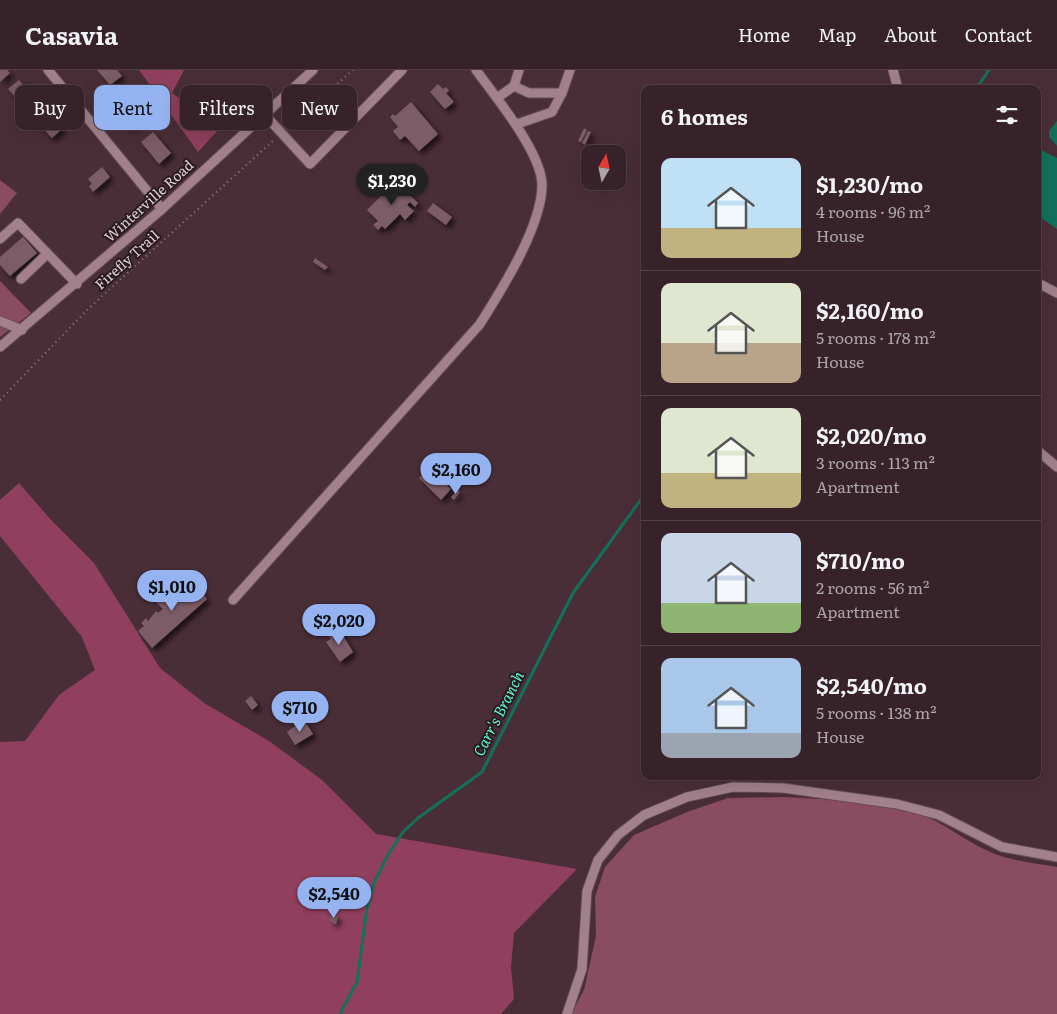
<!DOCTYPE html>
<meta charset="utf-8">
<style>
body{margin:0;font-family:Literata,serif;background:#432f35;color:#f1f3f6;height:100vh;display:flex;flex-direction:column;font-size:19px;white-space:nowrap}
*{box-sizing:border-box;margin:0}
p{font-size:16px;color:#aba4a8}
.icon{flex:none;width:28px;height:28px;fill:none;stroke:currentColor;stroke-width:2;stroke-linecap:round;stroke-linejoin:round}
.map{position:relative;flex:1;overflow:hidden}
.panel{position:absolute;left:641px;top:15px;width:400px;height:695px;display:flex;flex-direction:column;background:#382229;border-radius:10px;box-shadow:0 5px 20px #0002,0 0 0 1px #523f46}
.panel>*{flex:none}
.guide{position:absolute;left:15px;top:15px;width:475px;height:45px;display:flex;gap:10px}
.needle{width:32px;rotate:9deg}
.controls{position:absolute;left:581px;top:75px;display:grid;gap:10px}
.controls a{display:grid;place-items:center;width:45px;height:45px;border-radius:10px;background:#382229;box-shadow:0 5px 20px #0002,0 0 0 1px #523f46;font-size:25px}
.price{position:absolute;translate:-50% -42px;padding:0 11px;border-radius:18px;background:#95b2f1;color:#111;font-size:16px;line-height:32px;filter:drop-shadow(0 1px 2px #0008)}
.price::after{content:'';position:absolute;left:50%;top:30px;width:15px;height:11px;margin-left:-8px;background:inherit;clip-path:polygon(0 0,100% 0,50% 100%)}
.price.on{background:#222;color:#fff}
ul{padding:0;list-style:none}
li{display:flex;align-items:center;gap:15px;height:125px;padding:0 20px}
li+li{border-top:1px solid #523f46}
li span{display:grid;place-items:center;flex:none;width:140px;height:100px;border-radius:10px;color:#555}
li>.icon{margin-inline-start:auto}
span .icon{width:60px;height:60px;fill:#fffc;stroke-width:1}
li b{font-size:21px}
h2{display:flex;justify-content:space-between;align-items:center;height:60px;padding:0 20px;font-size:21px}
.pill{padding:0 18px;border-radius:10px;background:#382229;box-shadow:0 5px 20px #0002,0 0 0 1px #523f46;font-size:18px;line-height:45px}
.pill.on{background:#95b2f1;color:#111}
header{display:flex;align-items:center;gap:30px;box-sizing:border-box;height:70px;padding:0 25px;background:#382229;border-bottom:1px solid #523f46}
header strong{font-size:24px}
nav{display:flex;gap:28px;margin-inline-start:auto;font-size:18px}
.map>svg:first-child{display:block}
</style>
<header>
<strong>Casavia</strong>
<nav><a>Home</a><a>Map</a><a>About</a><a>Contact</a></nav>
</header>
<div class="map">
<svg width="1057" height="944" viewBox="0 0 1057 944">
<defs>
<filter id="shadow"><feDropShadow dx="4" dy="4" stdDeviation="2.5" flood-color="#0009"/></filter>
</defs>
<rect width="100%" height="100%" fill="#4a2e37"/>
<g fill="#894c61">
<path d="M 0,110 L 17,123 L 0,144 Z"/>
<path d="M 0,211 L 31,243 L 0,267 Z"/>
<path d="M 785,727 C 833,730 885,730 929,748 C 949,757 966,771 986,780 C 1008,791 1034,793 1057,797 L 1057,944 L 571,944 L 584,920 L 596,866 L 595,827 L 605,797 L 634,765 L 687,742 L 728,728 Z"/>
</g>
<g fill="#90405e">
<path d="M 139,0 L 184,0 L 172,23 L 220,58 L 198,82 Z"/>
<path d="M 19,413 L 51,450 L 94,493 L 160,598 L 204,633 L 269,671 L 322,710 L 376,764 L 577,799 L 514,863 L 511,897 L 514,929 L 501,944 L 0,944 L 0,672 L 25,671 L 59,625 L 95,600 L 82,567 L 0,466 L 0,430 Z"/>
</g>
<g fill="#12715a">
<path d="M 1057,51 L 1057,76 L 1049,67 L 1049,61 Z"/>
<path d="M 1041,80 L 1057,88 L 1057,159 L 1038,146 L 1038,82 Z"/>
</g>
<g fill="none" stroke-linecap="round" stroke-linejoin="round">
<g stroke="#12715a" stroke-width="3">
<path d="M 976,19 L 989,0"/>
<path d="M 340,944 L 357,912 L 367,838 L 374,813 L 389,783 L 403,762 L 418,748 L 482,702 L 573,523 L 645,424"/>
</g>
</g>
<g fill="#7c5c66" filter="url(#shadow)">
<path d="M 0,0 L 7,0 L 10,3 L 0,12 Z"/>
<path d="M 97,0 L 117,0 L 122,6 L 110,15 Z"/>
<path d="M 19,10 L 37,31 L 27,40 L 8,19 Z"/>
<path d="M 438,14 L 443,19 L 446,17 L 449,21 L 446,23 L 454,32 L 445,39 L 430,22 Z"/>
<path d="M 204,16 L 207,19 L 208,17 L 222,32 L 222,35 L 213,44 L 201,33 L 198,35 L 194,30 L 200,24 L 198,22 Z"/>
<path d="M 131,25 L 142,52 L 127,58 L 116,31 Z"/>
<path d="M 411,32 L 438,64 L 419,81 L 405,66 L 400,70 L 393,61 L 398,57 L 390,47 L 393,44 L 395,46 Z"/>
<path d="M 44,38 L 63,58 L 52,68 L 33,48 Z"/>
<path d="M 584,58 L 587,60 L 581,72 L 578,71 Z"/>
<path d="M 588,61 L 591,62 L 585,75 L 582,73 Z"/>
<path d="M 153,62 L 171,83 L 159,94 L 141,72 Z"/>
<path d="M 102,97 L 110,107 L 93,122 L 89,116 L 92,114 L 88,109 Z"/>
<path d="M 396,111 L 418,133 L 415,137 L 410,132 L 407,135 L 414,141 L 405,150 L 400,144 L 385,159 L 382,156 L 378,160 L 373,155 L 378,151 L 367,140 Z"/>
<path d="M 433,133 L 452,147 L 446,155 L 427,141 Z"/>
<path d="M 23,167 L 37,183 L 10,206 L 0,195 L 0,187 Z"/>
<path d="M 315,188 L 328,197 L 325,200 L 313,192 Z"/>
<path d="M 429,398 L 451,419 L 441,430 L 419,408 Z"/>
<path d="M 458,420 L 460,422 L 454,430 L 451,427 Z"/>
<path d="M 185,504 L 207,529 L 152,578 L 138,561 L 144,556 L 141,553 L 146,548 L 148,551 L 156,541 L 158,543 L 163,539 L 156,532 L 166,524 L 171,530 L 184,518 L 178,510 Z"/>
<path d="M 339,559 L 353,582 L 340,592 L 326,572 L 331,569 L 329,566 Z"/>
<path d="M 251,626 L 258,635 L 252,640 L 245,631 Z"/>
<path d="M 304,650 L 313,664 L 295,675 L 287,662 Z"/>
<path d="M 331,844 L 338,846 L 336,854 L 329,851 Z"/>
</g>
<g fill="none" stroke-linecap="round" stroke-linejoin="round">
<defs>
<g id="minor">
<path d="M 48,0 L 162,139"/>
<path d="M 893,0 L 898,19"/>
<path d="M 514,16 L 529,23 L 562,23 L 570,0"/>
<path d="M 497,28 L 514,16 L 519,0"/>
<path d="M 265,45 L 310,94 L 402,0"/>
<path d="M 517,54 L 552,42 L 562,23"/>
<path d="M 0,169 L 18,153 L 77,214"/>
<path d="M 21,209 L 47,184"/>
<path d="M 1038,213 L 1057,223"/>
<path d="M 0,251 L 22,260"/>
<path d="M 0,277 L 162,139 L 313,0"/>
<path d="M 1038,381 L 1057,397"/>
<path d="M 233,530 L 480,254 C 502,219 542,156 542,115 C 542,83 495,26 476,0"/>
<path d="M 567,944 L 582,899 L 587,821 L 598,790 L 618,765 L 644,745 L 687,727 L 733,717 L 783,718 L 897,734 L 939,745 L 1002,777 L 1057,787"/>
</g>
</defs>
<use href="#minor" stroke="#644d55" stroke-width="11"/>
<g stroke="#957e85" stroke-width="2" stroke-dasharray="1 4" stroke-linecap="butt">
<path d="M 289,57 L 353,0"/>
<path d="M 0,330 L 89,238 L 274,70"/>
</g>
<use href="#minor" stroke="#a2818b" stroke-width="9"/>
</g>
<g text-anchor="middle" stroke-width="4" stroke-linejoin="round" paint-order="stroke">
<g font-size="14" fill="#e1cfd4" stroke="#281b1f">
<text transform="translate(149 131) rotate(-42)" y="5">Winterville Road</text>
<text transform="translate(127 190) rotate(-42)" y="5">Firefly Trail</text>
</g>
<g font-size="15" font-style="italic" fill="#5ef7cd" stroke="#281b1f">
<text transform="translate(499 644) rotate(-63)" y="5">Carr's Branch</text>
</g>
</g>
</svg>
<div class="controls">
<a><svg class="needle" viewBox="-14 -14 28 28"><path d="M0-13l5 13h-10z" fill="#e53935"/><path d="M0 13l5-13h-10z" fill="#aba4a8"/></svg></a>
</div>
<b class="price on" style="left:392px;top:136px">$1,230</b>
<b class="price" style="left:456px;top:425px">$2,160</b>
<b class="price" style="left:172px;top:542px">$1,010</b>
<b class="price" style="left:339px;top:576px">$2,020</b>
<b class="price" style="left:300px;top:663px">$710</b>
<b class="price" style="left:334px;top:849px">$2,540</b>
<div class="guide">
<a class="pill">Buy</a>
<a class="pill on">Rent</a>
<a class="pill">Filters</a>
<a class="pill">New</a>
</div>
<section class="panel">
<h2>6 homes<svg class="icon" aria-label="filters" viewBox="0 0 24 24"><path d="M4 7h16M4 17h16"/><circle cx="9" cy="7" r="2"/><circle cx="15" cy="17" r="2"/></svg></h2>
<ul>
<li><span style="background:linear-gradient(#bfe0f5 70%,#c2b280 0)"><svg class="icon" aria-label="home" viewBox="0 0 24 24"><path d="M3 11l9-7 9 7M6 9v11h12V9"/></svg></span><div><b>$1,230/mo</b><p>4 rooms · 96 m²</p><p>House</p></div></li>
<li><span style="background:linear-gradient(#dfe7d0 60%,#b9a48a 0)"><svg class="icon" aria-label="home" viewBox="0 0 24 24"><path d="M3 11l9-7 9 7M6 9v11h12V9"/></svg></span><div><b>$2,160/mo</b><p>5 rooms · 178 m²</p><p>House</p></div></li>
<li><span style="background:linear-gradient(#dfe7d0 65%,#c2b280 0)"><svg class="icon" aria-label="home" viewBox="0 0 24 24"><path d="M3 11l9-7 9 7M6 9v11h12V9"/></svg></span><div><b>$2,020/mo</b><p>3 rooms · 113 m²</p><p>Apartment</p></div></li>
<li><span style="background:linear-gradient(#c9d6e8 70%,#8fb573 0)"><svg class="icon" aria-label="home" viewBox="0 0 24 24"><path d="M3 11l9-7 9 7M6 9v11h12V9"/></svg></span><div><b>$710/mo</b><p>2 rooms · 56 m²</p><p>Apartment</p></div></li>
<li><span style="background:linear-gradient(#a9c7e8 75%,#9aa5b1 0)"><svg class="icon" aria-label="home" viewBox="0 0 24 24"><path d="M3 11l9-7 9 7M6 9v11h12V9"/></svg></span><div><b>$2,540/mo</b><p>5 rooms · 138 m²</p><p>House</p></div></li>
</ul>
</section>
</div>
